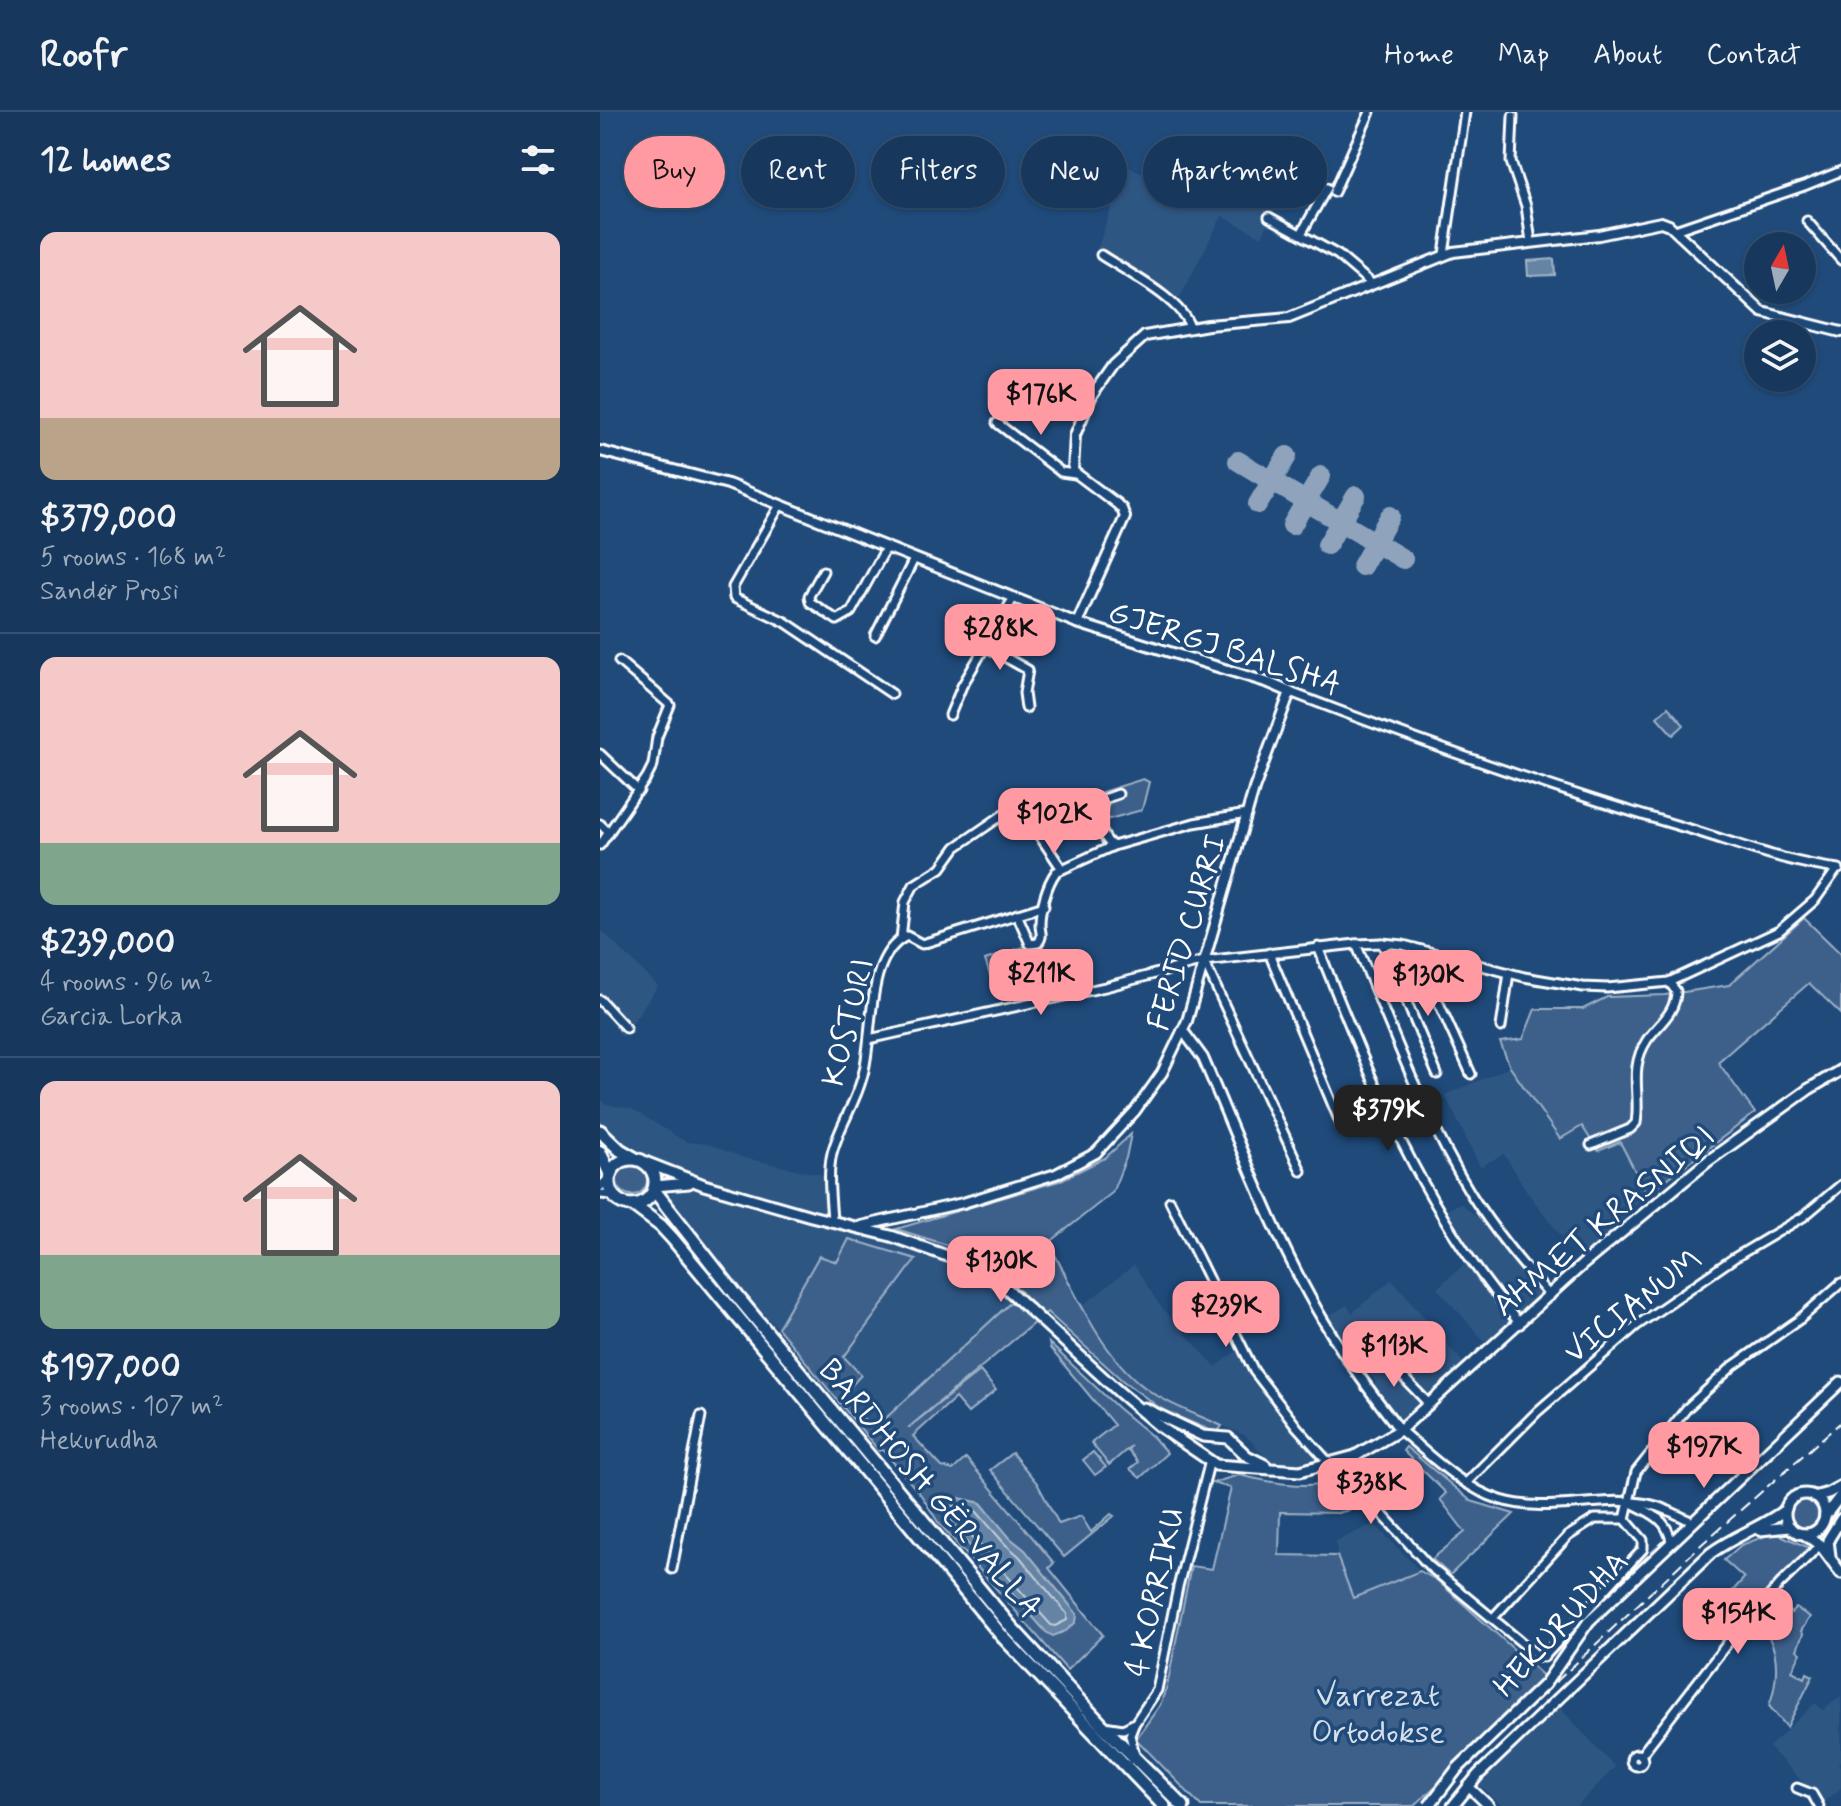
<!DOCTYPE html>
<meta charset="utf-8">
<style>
body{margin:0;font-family:Mynerve,sans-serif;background:#203f62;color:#f1f3f6;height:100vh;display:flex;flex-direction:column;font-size:30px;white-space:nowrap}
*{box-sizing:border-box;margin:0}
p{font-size:26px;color:#9eacbb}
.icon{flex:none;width:44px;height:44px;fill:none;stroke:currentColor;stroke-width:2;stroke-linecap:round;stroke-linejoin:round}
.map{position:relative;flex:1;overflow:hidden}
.details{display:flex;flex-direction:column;background:#17385c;width:600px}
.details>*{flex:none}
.guide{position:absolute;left:24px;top:24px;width:760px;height:72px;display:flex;gap:16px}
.needle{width:52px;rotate:9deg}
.tools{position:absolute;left:1144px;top:120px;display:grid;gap:16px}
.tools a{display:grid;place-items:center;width:72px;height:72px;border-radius:50%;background:#17385c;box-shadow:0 2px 6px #0004,0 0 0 2px #365272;font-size:40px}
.price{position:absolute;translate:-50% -68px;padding:0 18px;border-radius:16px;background:#ff9aa2;color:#111;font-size:26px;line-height:52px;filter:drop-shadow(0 2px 4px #0008)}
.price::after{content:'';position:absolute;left:50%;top:48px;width:24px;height:18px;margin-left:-12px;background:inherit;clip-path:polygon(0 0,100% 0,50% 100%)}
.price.current{background:#222;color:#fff}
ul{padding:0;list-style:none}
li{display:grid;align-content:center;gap:16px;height:424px;padding:0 40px}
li+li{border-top:2px solid #365272}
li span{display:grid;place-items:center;height:248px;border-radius:16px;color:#555}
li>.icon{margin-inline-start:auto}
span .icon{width:144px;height:144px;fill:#fffc;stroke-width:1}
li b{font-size:34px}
h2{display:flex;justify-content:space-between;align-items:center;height:96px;padding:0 40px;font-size:34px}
.tag{padding:0 28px;border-radius:36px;background:#17385c;box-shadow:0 2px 6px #0004,0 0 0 2px #365272;font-size:28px;line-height:72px}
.tag.current{background:#ff9aa2;color:#111}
header{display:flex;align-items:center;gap:48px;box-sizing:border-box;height:112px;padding:0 40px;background:#17385c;border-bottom:2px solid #365272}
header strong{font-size:38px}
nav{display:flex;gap:44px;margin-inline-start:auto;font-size:28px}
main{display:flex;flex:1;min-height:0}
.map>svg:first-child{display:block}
</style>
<header>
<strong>Roofr</strong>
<nav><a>Home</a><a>Map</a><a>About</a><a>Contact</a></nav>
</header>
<main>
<section class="details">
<h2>12 homes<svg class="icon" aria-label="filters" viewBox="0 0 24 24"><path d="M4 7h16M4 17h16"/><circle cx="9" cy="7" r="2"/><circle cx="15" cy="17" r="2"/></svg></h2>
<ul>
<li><span style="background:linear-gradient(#f6c9c9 75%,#b9a48a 0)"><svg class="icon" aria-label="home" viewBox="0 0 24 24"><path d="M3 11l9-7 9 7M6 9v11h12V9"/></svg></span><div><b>$379,000</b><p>5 rooms · 168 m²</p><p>Sandër Prosi</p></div></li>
<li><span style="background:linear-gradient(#f6c9c9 75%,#7fa58c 0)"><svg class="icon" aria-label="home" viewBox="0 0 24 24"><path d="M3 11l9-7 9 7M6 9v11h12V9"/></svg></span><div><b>$239,000</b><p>4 rooms · 96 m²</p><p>Garcia Lorka</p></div></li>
<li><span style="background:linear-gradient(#f6c9c9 70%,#7fa58c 0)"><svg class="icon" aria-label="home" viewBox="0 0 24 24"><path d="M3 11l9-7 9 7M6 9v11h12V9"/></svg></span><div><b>$197,000</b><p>3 rooms · 107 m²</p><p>Hekurudha</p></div></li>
</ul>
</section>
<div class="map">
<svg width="1241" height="1694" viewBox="0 0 1241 1694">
<rect width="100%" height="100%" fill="#1f4a7a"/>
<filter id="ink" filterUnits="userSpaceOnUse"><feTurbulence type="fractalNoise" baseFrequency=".0125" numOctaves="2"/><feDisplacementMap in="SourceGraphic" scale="16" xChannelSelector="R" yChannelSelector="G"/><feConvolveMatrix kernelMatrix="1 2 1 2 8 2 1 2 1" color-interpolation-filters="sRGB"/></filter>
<g filter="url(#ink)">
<g fill="#2e5683">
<path d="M 636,24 L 696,53 L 662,125 L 622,104 L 573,199 L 495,143 L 526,54 L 611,88 Z"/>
<path d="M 0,817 L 58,874 L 22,925 L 0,896 Z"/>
<path d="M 910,955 L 960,1026 L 982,1013 L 1020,1030 L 1047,1082 L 980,1148 L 928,1081 L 904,1042 L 880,1055 L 845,983 Z"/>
<path d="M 0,986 L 5,992 L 32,997 L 86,1030 L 108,1032 L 144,1046 L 231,1065 L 232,1100 L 357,1136 L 422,1180 L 273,1318 L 241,1284 L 244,1245 L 315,1147 L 237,1151 L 219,1144 L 178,1216 L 139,1178 L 71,1094 L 69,1084 L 73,1079 L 49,1043 L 21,1028 L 0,1053 Z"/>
<path d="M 860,1091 L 890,1115 L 944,1182 L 800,1318 L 771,1281 L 776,1269 L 748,1238 L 726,1205 L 747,1193 L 752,1201 L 792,1167 L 865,1253 L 887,1232 L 837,1176 L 867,1150 L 836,1104 Z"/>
<path d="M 534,1153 L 560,1194 L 616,1255 L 635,1240 L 648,1245 L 654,1259 L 730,1349 L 730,1352 L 677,1357 L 646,1324 L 579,1294 L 545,1275 L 517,1249 L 482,1194 Z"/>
<path d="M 774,1412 L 820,1459 L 753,1486 L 737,1444 L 736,1429 Z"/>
<path d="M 1241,1584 L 1241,1648 L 1238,1652 L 1241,1656 L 1241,1676 L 1223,1691 L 1169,1635 L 1215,1591 L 1223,1598 Z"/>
<path d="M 958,1594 L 1015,1655 L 977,1694 L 902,1694 L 877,1671 Z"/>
</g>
<g fill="#3c618b" stroke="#9eb0c5" stroke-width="2">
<path d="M 1068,595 L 1084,613 L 1073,623 L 1057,605 Z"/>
<path d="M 543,667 L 549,670 L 542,698 L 473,717 L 468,710 L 484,680 L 499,681 Z"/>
<path d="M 1204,806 L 1241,842 L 1241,902 L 1209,871 L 1118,950 L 1155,1001 L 1047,1082 L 1020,1030 L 998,1039 L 982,1014 L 960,1027 L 910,955 L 900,930 L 923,927 L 935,897 L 983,897 L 1007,885 L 1065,883 L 1129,873 Z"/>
<path d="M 426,834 L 432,860 L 393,873 L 385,848 Z"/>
<path d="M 531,1022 L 526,1046 L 512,1081 L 449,1131 C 475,1180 499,1240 544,1275 C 567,1292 596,1302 622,1314 L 617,1321 L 564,1299 L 523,1269 L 447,1200 L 308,1316 L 380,1259 L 396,1278 L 368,1301 L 355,1286 L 313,1324 L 342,1355 L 353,1358 L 366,1346 L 454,1451 L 449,1456 L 503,1523 L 467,1558 L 338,1410 L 321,1383 L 282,1337 L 279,1339 L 178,1216 L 219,1144 L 237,1150 L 249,1127 L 316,1147 L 244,1245 L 261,1263 L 241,1285 L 274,1317 L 422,1180 L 357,1136 L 296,1117 L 459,1069 L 505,1046 Z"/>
<circle cx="32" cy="1068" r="15"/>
<path d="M 449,1231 L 518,1296 L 553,1325 L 567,1341 L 540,1366 L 530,1357 L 538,1350 L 528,1338 L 531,1334 L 509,1353 L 491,1331 L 514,1313 L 450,1236 Z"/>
<path d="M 806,1335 L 871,1389 L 914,1402 L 850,1463 L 832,1447 L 865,1420 L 840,1387 L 846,1381 L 803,1339 Z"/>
<path d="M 493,1340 L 506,1355 L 495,1363 L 483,1348 Z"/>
<path d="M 412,1341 L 437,1371 L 459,1412 L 481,1404 L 491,1420 L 511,1402 L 514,1404 L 464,1445 L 390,1358 Z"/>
<path d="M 639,1363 C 670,1370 704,1378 735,1369 L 749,1398 L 738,1401 L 680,1400 L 679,1443 L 737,1444 L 753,1486 L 820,1459 L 838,1469 L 949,1569 L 814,1694 L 601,1694 L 536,1627 L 560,1593 L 567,1574 L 591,1454 L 612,1457 L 631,1376 L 612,1371 Z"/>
<circle cx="1204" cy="1402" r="14"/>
<path d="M 1168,1423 L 1180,1423 L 1212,1437 L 1151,1499 L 1129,1483 L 1144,1466 L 1124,1448 L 1141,1433 Z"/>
<path d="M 1175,1486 L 1191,1501 L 1196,1496 L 1210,1505 L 1201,1519 L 1203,1522 L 1197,1538 L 1201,1541 L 1192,1559 L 1205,1566 L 1207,1561 L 1213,1564 L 1187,1615 L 1169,1594 C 1176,1575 1180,1547 1170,1528 C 1166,1521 1158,1516 1153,1508 Z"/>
</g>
<g fill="#6583a4" stroke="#a3b5c8" stroke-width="2">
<path d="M 954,147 L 955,163 L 928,164 L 927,149 Z"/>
<path d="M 341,1382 L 381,1391 L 410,1426 L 425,1438 L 477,1502 L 476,1510 L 466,1519 L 453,1524 L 446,1520 L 362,1425 L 339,1390 Z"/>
</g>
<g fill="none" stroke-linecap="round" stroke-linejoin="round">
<path stroke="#c1cddb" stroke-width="2" d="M 358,1393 L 376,1399 L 405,1432 L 419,1444 L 467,1502 L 467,1508 L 455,1514 L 451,1513 L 368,1420 L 353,1398 L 354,1394 Z"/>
<g stroke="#8fa4bc" stroke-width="20">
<path d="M 638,349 L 803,447"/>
<path d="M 658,392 L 687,344"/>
<path d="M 692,413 L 721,364"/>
<path d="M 727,433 L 756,384"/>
<path d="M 762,454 L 790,404"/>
</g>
<defs>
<g id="minor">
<path d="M 913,4 L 911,50 L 926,94 L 931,130"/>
<path d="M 734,80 L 770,0"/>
<path d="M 669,105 L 738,143 L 772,172"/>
<path d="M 1207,109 L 1241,148"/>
<path d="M 1075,118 L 1204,74 L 1241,59"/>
<path d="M 701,122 L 727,76"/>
<path d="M 844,142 L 865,0"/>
<path d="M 501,143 C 525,159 583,188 590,216"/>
<path d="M 397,311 L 461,360 L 475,362"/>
<path d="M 180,393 L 133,475 L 134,486 L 185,510 L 292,582"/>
<path d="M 223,459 L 209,484 L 210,490 L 237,508 L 251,500 L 286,436"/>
<path d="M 275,524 L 314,447"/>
<path d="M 387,535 L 428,558 L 424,581 L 426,596"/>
<path d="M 690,580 C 820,630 952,677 1086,716 C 1137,731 1186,751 1239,757"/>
<path d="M 350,603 L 362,574 L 414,485"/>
<path d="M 0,642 L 39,679"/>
<path d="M 518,682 L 504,687 C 499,704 498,724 513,734 L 594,711 L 647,702"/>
<path d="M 0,712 L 9,721"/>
<path d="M 0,733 L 47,665 L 53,653 L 57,625 L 70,593 L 19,549"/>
<path d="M 417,802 L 430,832 L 438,831 C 444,823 440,821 440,812 C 440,797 447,772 456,760 L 513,734"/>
<path d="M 301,827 L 305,790 L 314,773 L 341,756 L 356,735 L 410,698 L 416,695 L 425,702 L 462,757"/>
<path d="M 782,831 L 837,962"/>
<path d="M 756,832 C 792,916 823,1004 871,1082 C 894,1119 922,1152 950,1184"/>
<path d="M 718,835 C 773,973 822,1097 920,1212"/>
<path d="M 814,836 L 871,962"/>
<path d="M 669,841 L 742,1015"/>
<path d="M 604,849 L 701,1059"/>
<path d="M 0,888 L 26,916"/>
<path d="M 901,915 L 909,861"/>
<path d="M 269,927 L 505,875 L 604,849 L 756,832 L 782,831 L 803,833 L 924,865 L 983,875 L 1007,876 L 1069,870 L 1179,819 L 1215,788 L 1237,757"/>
<path d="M 991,1033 L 1030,1017 L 1036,1011 C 1041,981 1028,957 1047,928 C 1058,912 1076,901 1076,879 L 1069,870"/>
<path d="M 0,1075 L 9,1066"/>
<path d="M 0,1082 L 13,1083"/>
<path d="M 570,1089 L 654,1259 L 697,1315 L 730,1352"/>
<path d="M 232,1110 C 231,1088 227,1063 232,1041 C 239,1015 255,992 262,966 C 275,926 263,844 307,824 L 322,832 L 444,794"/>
<path d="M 780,1241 L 829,1292"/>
<path d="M 800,1318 C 829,1343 864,1377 901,1388 C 948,1402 994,1384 1042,1391 C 1060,1393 1077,1403 1093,1410"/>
<path d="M 736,1351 L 829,1454 L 938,1544 L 944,1545 L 1043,1437 L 1043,1428 L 1025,1407 L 995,1407 L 968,1424 L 893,1506"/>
<path d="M 866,1371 L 938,1299 L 1036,1214 L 1134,1146 L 1203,1105 L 1241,1073"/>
<path d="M 1033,1392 C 1052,1401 1069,1409 1071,1431"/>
<path d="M 1025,1407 L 1036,1360 L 1087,1296 L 1133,1254 L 1200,1207 L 1241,1171"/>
<path d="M 72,1457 L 101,1304"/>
<path d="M 534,1613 L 530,1623 L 535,1643"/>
<path d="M 504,1614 L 523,1617 L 535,1611 L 557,1578 L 578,1475 L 610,1348"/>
<circle cx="1037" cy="1648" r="6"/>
<path d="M 1041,1643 L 1130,1528 L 1180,1472 L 1220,1433"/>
<path d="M 1197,1676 L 1212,1682 L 1219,1694"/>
</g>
<g id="tertiary">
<path d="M 0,339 L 128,372 L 477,511 L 669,571 L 690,580 L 654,677 L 587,909 L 562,961 L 535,999 L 496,1041 L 456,1062 L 363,1091 L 261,1114"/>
<path d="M 477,511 L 525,405 L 522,397 L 517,392 L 473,359 L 475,323 L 492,283 L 513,253 L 545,224 L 608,213 L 689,206 L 853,140 L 999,123 L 1061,110 L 1069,113 L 1162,200 L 1241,220"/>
<path d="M 583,919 L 603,946 C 641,1034 676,1131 726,1213 C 748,1250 774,1285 800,1318"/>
<path d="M 868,1674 L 889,1694"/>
</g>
<g id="secondary">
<path d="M 45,1050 L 104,1073 L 211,1104 L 291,1124 L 361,1149 L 404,1174 L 519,1280 L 559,1314 L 616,1353 L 700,1359 L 755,1344 L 800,1318 L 982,1153 L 1108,1049 L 1209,977 L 1241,958"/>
<path d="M 55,1074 L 89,1071"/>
<path d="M 544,1296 L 603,1324 L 628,1326 L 647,1344 L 665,1353"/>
<circle cx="1205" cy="1402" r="20"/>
<path d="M 1214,1385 L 1228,1381 L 1241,1374"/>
<path d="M 1225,1404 L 1241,1383"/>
<path d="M 1160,1418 L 1190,1415"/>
<path d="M 1204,1422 L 1220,1433 L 1241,1461"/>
<path d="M 1230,1444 L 1228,1428 L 1241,1407"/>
<path d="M 989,1509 L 1241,1270"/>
<path d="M 853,1694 L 878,1663 L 1111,1441 C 1135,1423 1163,1415 1186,1397"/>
</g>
<g id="trunk">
<path d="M 0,1019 L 20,1038 L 34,1046"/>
<path d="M 0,1040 L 10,1062"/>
<circle cx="32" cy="1070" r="23"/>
<path d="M 54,1078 L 141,1189 L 412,1516 L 502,1613 L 583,1694"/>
<path d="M 33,1093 L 61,1114 L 73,1127 L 402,1524 L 564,1694"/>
</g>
</defs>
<use href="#minor" stroke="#fff" stroke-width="13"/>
<use href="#tertiary" stroke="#fff" stroke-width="14"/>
<use href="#secondary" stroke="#fff" stroke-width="15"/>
<use href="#trunk" stroke="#fff" stroke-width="17"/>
<use href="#minor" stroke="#1f4a7a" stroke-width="7"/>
<use href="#tertiary" stroke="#1f4a7a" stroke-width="8"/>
<use href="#secondary" stroke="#1f4a7a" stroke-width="9"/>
<use href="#trunk" stroke="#1f4a7a" stroke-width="11"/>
<path stroke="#fff" stroke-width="2" stroke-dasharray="12 6" stroke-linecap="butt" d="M 825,1694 L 1102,1432 L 1241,1310"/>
<defs>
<path id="secondary-bridge" d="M 829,1694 L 857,1657 L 945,1572 L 989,1509"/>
</defs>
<use href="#secondary-bridge" stroke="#fff" stroke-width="15" stroke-linecap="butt"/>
<use href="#secondary-bridge" stroke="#1f4a7a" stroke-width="9"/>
</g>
</g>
<g text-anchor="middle" stroke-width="7" stroke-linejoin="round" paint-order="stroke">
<g font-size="32" fill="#fff" stroke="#1f4a7a">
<text transform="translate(625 535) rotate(18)" y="11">GJERGJ BALSHA</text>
<text transform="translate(586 820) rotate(-73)" y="11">FERID CURRI</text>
<text transform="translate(247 910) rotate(-76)" y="11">KOSTURI</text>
<text transform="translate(1003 1108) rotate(-40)" y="11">AHMET KRASNIQI</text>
<text transform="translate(1032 1193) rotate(-38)" y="11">VICIANUM</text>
<text transform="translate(331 1376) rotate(50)" y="11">BARDHOSH GËRVALLA</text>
<text transform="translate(554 1480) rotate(-77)" y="11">4 KORRIKU</text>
<text transform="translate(960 1511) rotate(-48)" y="11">HEKURUDHA</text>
</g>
<g font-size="32" fill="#d8dfe8" stroke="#1f4a7a">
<text x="778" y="1593">Varrezat<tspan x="778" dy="37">Ortodokse</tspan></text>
</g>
</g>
</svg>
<div class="tools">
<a><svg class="needle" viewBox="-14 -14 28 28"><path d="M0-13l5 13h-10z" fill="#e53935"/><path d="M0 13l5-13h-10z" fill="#9eacbb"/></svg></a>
<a><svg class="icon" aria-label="layers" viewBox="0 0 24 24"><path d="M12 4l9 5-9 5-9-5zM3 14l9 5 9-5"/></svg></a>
</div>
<b class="price" style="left:441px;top:325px">$176K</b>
<b class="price" style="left:400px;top:560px">$288K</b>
<b class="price" style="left:454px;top:744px">$102K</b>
<b class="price" style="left:441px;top:905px">$211K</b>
<b class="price" style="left:828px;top:906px">$130K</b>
<b class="price current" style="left:788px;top:1041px">$379K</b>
<b class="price" style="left:401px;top:1192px">$130K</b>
<b class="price" style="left:626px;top:1237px">$239K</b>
<b class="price" style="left:794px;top:1277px">$113K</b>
<b class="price" style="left:1104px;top:1378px">$197K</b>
<b class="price" style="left:771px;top:1414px">$338K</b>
<b class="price" style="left:1138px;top:1544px">$154K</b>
<div class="guide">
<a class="tag current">Buy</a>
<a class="tag">Rent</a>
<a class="tag">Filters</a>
<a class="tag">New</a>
<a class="tag">Apartment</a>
</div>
</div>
</main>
